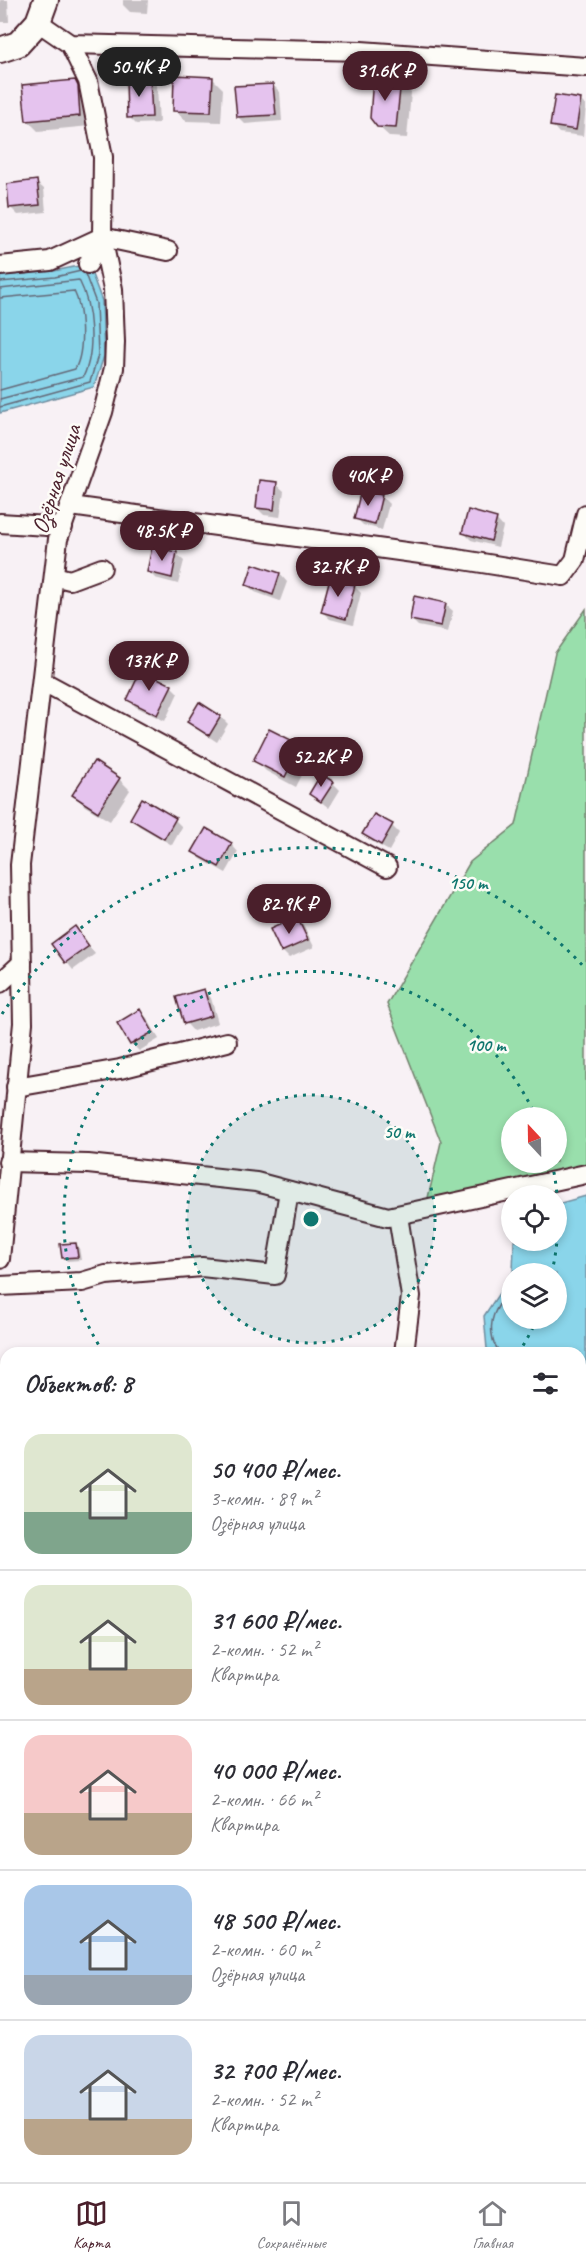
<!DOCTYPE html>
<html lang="ru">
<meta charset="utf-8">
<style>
body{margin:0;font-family:Caveat,sans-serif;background:#f2f2f3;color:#2b2b33;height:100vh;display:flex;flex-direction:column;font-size:22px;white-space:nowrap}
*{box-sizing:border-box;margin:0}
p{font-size:20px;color:#7c7c81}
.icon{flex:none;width:33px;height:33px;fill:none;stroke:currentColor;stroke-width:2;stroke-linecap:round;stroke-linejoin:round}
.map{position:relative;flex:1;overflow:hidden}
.sheet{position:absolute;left:0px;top:1347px;width:586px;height:836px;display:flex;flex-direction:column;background:#fff;border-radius:18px 18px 0 0;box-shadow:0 3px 9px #0003}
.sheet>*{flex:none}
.needle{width:39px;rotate:338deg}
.fabs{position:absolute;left:501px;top:1107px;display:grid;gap:12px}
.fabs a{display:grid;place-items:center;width:66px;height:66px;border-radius:50%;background:#fff;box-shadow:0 3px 9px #0003;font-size:30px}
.price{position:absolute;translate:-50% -51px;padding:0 14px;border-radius:21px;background:#4a1f2b;color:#fff;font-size:20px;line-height:39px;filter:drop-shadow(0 2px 3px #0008)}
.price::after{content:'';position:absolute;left:50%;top:36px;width:18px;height:14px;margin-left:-9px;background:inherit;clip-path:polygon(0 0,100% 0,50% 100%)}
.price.current{background:#222;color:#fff}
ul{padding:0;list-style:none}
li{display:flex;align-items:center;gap:18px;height:150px;padding:0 24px}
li+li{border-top:2px solid #e1e1e2}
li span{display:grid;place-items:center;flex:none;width:168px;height:120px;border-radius:18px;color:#555}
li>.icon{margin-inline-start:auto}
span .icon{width:72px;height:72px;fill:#fffc;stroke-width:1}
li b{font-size:26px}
h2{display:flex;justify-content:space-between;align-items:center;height:72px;padding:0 24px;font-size:26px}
.menu{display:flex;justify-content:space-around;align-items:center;height:84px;border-top:2px solid #e1e1e2;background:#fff;font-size:16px;color:#7c7c81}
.menu a{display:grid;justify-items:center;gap:3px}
.menu .current{color:#4a1f2b}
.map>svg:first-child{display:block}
</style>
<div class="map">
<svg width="586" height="2182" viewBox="0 0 586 2182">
<rect width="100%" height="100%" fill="#f8f1f5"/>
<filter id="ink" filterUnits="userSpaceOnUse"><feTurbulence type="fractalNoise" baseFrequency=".0167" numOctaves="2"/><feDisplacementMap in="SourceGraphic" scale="12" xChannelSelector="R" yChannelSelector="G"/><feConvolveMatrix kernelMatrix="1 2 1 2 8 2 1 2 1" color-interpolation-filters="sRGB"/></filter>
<g filter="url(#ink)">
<g fill="#99dfac" stroke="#727f6c" stroke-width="1.5" fill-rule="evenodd">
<path d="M 586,609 L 586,1165 L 427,1202 L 441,1142 L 387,1004 L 470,862 L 516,825 L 555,653 ZM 512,1118 L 556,1118 L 556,1162 L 512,1162 Z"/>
<path d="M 586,2081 L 586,2182 L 510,2182 L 508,2177 L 580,2176 L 581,2083 Z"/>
</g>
<g fill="#8ad5ea" stroke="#708c9e" stroke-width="1.5">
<path d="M 88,264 L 102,301 L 104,356 L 94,387 L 0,413 L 0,276 L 54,271 Z"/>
<path d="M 586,1196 L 586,2081 L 581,2083 L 580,1353 L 501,1353 L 487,1349 L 484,1316 L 511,1275 L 512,1318 L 556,1318 L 556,1274 L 513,1273 L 514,1241 L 556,1240 L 557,1204 Z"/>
<path d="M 6,1914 L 6,2176 L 508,2176 L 510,2182 L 364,2182 L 330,2180 L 325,2182 L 0,2182 L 0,1919 Z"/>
</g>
<g fill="#0003">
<path d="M 0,0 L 8,0 L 9,22 L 0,22 Z"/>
<path d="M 123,0 L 148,0 L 147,13 L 130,12 L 123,5 Z"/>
<path d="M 212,78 L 223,89 L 221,122 L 186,121 L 175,110 Z"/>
<path d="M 150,79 L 157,86 L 159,123 L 136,124 L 129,117 Z"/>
<path d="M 74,82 L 85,93 L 90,126 L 38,131 L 27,120 Z"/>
<path d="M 400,82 L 411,93 L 407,138 L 390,137 L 378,126 Z"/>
<path d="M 273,85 L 280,92 L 282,121 L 245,124 L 238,117 Z"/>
<path d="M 580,100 L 586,106 L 583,136 L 559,133 L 552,125 Z"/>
<path d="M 36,182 L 44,189 L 46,212 L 18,215 L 11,208 Z"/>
<path d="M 276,484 L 284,491 L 280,517 L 264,515 L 257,508 Z"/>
<path d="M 362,492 L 382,497 L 389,504 L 382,530 L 363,525 L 356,518 Z"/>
<path d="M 496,519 L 503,527 L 498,547 L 471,540 L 464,533 Z"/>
<path d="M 176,554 L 184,561 L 178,584 L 155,578 L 148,571 Z"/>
<path d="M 280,574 L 287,582 L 280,601 L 255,592 L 247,585 Z"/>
<path d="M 354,586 L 361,593 L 353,625 L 330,619 L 322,612 Z"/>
<path d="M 445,604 L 453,611 L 448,632 L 418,626 L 411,619 Z"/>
<path d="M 171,686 L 178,693 L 165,721 L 136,707 L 129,700 Z"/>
<path d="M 200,704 L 221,717 L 228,724 L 217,742 L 196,728 L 189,721 Z"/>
<path d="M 270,731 L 300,747 L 311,757 L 296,787 L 266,771 L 255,760 Z"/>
<path d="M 119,779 L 130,790 L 110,821 L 85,806 L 74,795 Z"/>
<path d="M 333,783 L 340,790 L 329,808 L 311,794 Z"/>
<path d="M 142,801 L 175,820 L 182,827 L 172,845 L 139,826 L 132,819 Z"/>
<path d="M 392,826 L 399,833 L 389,851 L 371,841 L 364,834 Z"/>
<path d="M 206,830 L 231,844 L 238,852 L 226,873 L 201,859 L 194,852 Z"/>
<path d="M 297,918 L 304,926 L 314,947 L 289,958 L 282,951 Z"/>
<path d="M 75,928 L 95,954 L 73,970 L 53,944 Z"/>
<path d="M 204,990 L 211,998 L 218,1023 L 193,1031 L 186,1023 Z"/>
<path d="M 140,1011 L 147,1018 L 159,1039 L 139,1051 L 132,1044 Z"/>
<path d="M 76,1244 L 79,1247 L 81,1260 L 67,1261 L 64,1258 Z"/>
</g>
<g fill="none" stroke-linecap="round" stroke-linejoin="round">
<g stroke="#646877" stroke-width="1.5">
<path d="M 0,282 L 55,277 L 81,271"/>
<path d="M 0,289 L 79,280 C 92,305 96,352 83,377 L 0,399"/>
<path d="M 0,298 L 74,291 C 83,309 85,351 75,369 L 0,390"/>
<path d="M 0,407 L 90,382 L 98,355 L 96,303 L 85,274"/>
<path d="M 499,1353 C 498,1347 494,1346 493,1340 C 487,1316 499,1305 512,1286"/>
</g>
</g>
<g fill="#e5c3ee" stroke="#4a1f2b" stroke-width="1.5">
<path d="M 174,75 L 213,77 L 211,112 L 173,111 Z"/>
<path d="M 150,77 L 152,117 L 127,118 L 126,79 Z"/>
<path d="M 373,77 L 401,80 L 396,128 L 377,127 L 370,118 Z"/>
<path d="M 75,80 L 78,86 L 80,116 L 26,121 L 22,85 Z"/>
<path d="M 273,84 L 276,115 L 237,117 L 234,86 Z"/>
<path d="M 555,95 L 581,99 L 576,130 L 550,126 Z"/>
<path d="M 37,180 L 40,205 L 9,208 L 7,184 Z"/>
<path d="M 259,480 L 277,482 L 274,510 L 256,508 Z"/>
<path d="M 361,490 L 382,495 L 375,524 L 354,519 Z"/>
<path d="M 468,510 L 497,518 L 491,541 L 462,533 Z"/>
<path d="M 152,547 L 177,552 L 172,578 L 147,572 Z"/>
<path d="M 253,564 L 280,573 L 273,595 L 246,585 Z"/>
<path d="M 330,578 L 355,585 L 346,619 L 321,612 Z"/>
<path d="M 414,596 L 446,603 L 441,626 L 410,620 Z"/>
<path d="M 141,670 L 172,685 L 157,715 L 127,700 Z"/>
<path d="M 199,702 L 221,716 L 209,736 L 187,722 Z"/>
<path d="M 269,729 L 301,745 L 285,777 L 253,761 Z"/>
<path d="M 94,761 L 120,778 L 98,812 L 72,795 Z"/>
<path d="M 321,774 L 334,782 L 321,802 L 309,794 Z"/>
<path d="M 142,798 L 176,818 L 164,839 L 130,819 Z"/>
<path d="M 374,814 L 393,824 L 381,845 L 362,834 Z"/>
<path d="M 206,828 L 232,843 L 219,867 L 192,852 Z"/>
<path d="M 297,917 L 308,940 L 281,952 L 270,929 Z"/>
<path d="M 75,926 L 89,946 L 65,963 L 51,944 Z"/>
<path d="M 204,989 L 212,1016 L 184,1024 L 176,997 Z"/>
<path d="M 140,1009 L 153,1032 L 130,1045 L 117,1023 Z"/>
<path d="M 76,1243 L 78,1257 L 62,1258 L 60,1244 Z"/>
</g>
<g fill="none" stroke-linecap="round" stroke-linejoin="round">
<defs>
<g id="minor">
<path d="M 38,22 L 70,44 L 361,51 L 586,67"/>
<path d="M 88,264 L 102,237"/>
<path d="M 0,266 L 50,261 L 102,237 L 168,251"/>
<path d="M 71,506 L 457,559 L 563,576 L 575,560 L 586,514"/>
<path d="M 0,523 L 63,527"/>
<path d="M 54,576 L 70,580 L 102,568"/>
<path d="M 42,681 L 387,867"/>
<path d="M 0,983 L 22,963"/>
<path d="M 16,1087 L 120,1069 L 227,1042"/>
<path d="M 8,1162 L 88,1164 L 256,1182 L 388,1217 L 586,1174"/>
<path d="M 398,1216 L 411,1296 L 404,1353"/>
<path d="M 0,1259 L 23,1023 L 20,865 L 58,539 L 103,412 L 114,368 L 115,342 L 113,289 L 102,237 L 103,157 L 88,81 L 70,44"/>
<path d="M 0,1286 L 82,1282 L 106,1275 L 202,1267 L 275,1275 L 289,1191"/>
<path d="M 0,1382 L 6,1384"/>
<path d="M 0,1457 L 6,1459"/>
<path d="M 5,1766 L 6,1765"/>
</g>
<path id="major" d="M 0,50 L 18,44 L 38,22 L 46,0"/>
</defs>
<use href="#minor" stroke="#4a1f2b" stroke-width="22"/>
<use href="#major" stroke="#4a1f2b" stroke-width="28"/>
<use href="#minor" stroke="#fdfcf7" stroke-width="18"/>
<use href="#major" stroke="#fdfcf7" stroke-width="24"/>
</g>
</g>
<circle cx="311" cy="1219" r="124" fill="#0f766e" fill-opacity=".12"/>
<g fill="none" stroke="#0f766e" stroke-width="3" stroke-dasharray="3 6">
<circle cx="311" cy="1219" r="124"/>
<path d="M537 1319A247 247 0 0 1 519 1352M103 1352A247 247 0 1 1 536 1117M552 1163A247 247 0 0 1 552 1272"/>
<path d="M2 1014A371 371 0 0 1 585 968"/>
</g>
<g text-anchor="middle" stroke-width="5" stroke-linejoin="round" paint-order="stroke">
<g font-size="24" fill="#4a1f2b" stroke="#fdfcf7">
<text transform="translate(56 479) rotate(-72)" y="8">Озёрная улица</text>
</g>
</g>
<circle cx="311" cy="1219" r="9" fill="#0f766e" stroke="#fdfcf7" stroke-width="3"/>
<g font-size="18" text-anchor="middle" font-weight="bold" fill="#0f766e" stroke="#fdfcf7" stroke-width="5" stroke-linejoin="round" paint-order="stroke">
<text x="468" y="889">150 m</text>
<text x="486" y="1051">100 m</text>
<text x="399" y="1138">50 m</text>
</g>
</svg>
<div class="fabs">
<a><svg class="needle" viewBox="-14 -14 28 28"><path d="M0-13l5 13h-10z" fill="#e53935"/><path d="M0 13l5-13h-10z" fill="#7c7c81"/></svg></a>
<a><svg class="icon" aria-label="locate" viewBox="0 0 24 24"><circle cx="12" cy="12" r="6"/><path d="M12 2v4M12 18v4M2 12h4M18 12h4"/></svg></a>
<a><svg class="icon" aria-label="layers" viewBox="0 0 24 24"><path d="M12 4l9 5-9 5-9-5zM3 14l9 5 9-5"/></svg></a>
</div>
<b class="price current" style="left:139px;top:98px">50.4K ₽</b>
<b class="price" style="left:385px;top:102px">31.6K ₽</b>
<b class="price" style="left:368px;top:507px">40K ₽</b>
<b class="price" style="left:162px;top:562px">48.5K ₽</b>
<b class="price" style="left:338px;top:598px">32.7K ₽</b>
<b class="price" style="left:149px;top:692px">137K ₽</b>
<b class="price" style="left:321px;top:788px">52.2K ₽</b>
<b class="price" style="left:289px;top:935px">82.9K ₽</b>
<section class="sheet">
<h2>Объектов: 8<svg class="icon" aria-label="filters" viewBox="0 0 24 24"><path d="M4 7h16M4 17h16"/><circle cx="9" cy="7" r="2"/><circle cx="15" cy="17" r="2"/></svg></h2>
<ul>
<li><span style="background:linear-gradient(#dfe7d0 65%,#7fa58c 0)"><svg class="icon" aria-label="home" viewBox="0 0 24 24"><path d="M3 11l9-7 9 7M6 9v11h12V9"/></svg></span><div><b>50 400 ₽/мес.</b><p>3-комн. · 89 m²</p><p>Озёрная улица</p></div></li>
<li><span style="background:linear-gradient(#dfe7d0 70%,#b9a48a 0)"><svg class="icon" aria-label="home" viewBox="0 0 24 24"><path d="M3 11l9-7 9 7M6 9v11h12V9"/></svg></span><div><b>31 600 ₽/мес.</b><p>2-комн. · 52 m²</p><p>Квартира</p></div></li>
<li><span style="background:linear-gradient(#f6c9c9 65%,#b9a48a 0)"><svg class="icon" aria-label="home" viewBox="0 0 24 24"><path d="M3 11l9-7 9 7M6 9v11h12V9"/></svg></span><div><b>40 000 ₽/мес.</b><p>2-комн. · 66 m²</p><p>Квартира</p></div></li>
<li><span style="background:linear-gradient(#a9c7e8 75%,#9aa5b1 0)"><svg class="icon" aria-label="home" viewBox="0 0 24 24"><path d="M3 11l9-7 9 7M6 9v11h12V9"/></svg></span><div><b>48 500 ₽/мес.</b><p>2-комн. · 60 m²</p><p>Озёрная улица</p></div></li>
<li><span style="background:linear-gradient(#c9d6e8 70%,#b9a48a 0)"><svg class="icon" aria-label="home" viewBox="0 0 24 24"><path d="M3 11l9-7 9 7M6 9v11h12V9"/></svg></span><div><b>32 700 ₽/мес.</b><p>2-комн. · 52 m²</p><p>Квартира</p></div></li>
</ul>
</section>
</div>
<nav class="menu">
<a class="current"><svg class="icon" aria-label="map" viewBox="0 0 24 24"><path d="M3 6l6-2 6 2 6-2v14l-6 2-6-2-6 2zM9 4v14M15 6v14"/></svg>Карта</a>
<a><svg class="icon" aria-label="saved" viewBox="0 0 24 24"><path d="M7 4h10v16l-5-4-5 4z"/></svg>Сохранённые</a>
<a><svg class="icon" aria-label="home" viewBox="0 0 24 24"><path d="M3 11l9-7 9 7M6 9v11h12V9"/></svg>Главная</a>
</nav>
